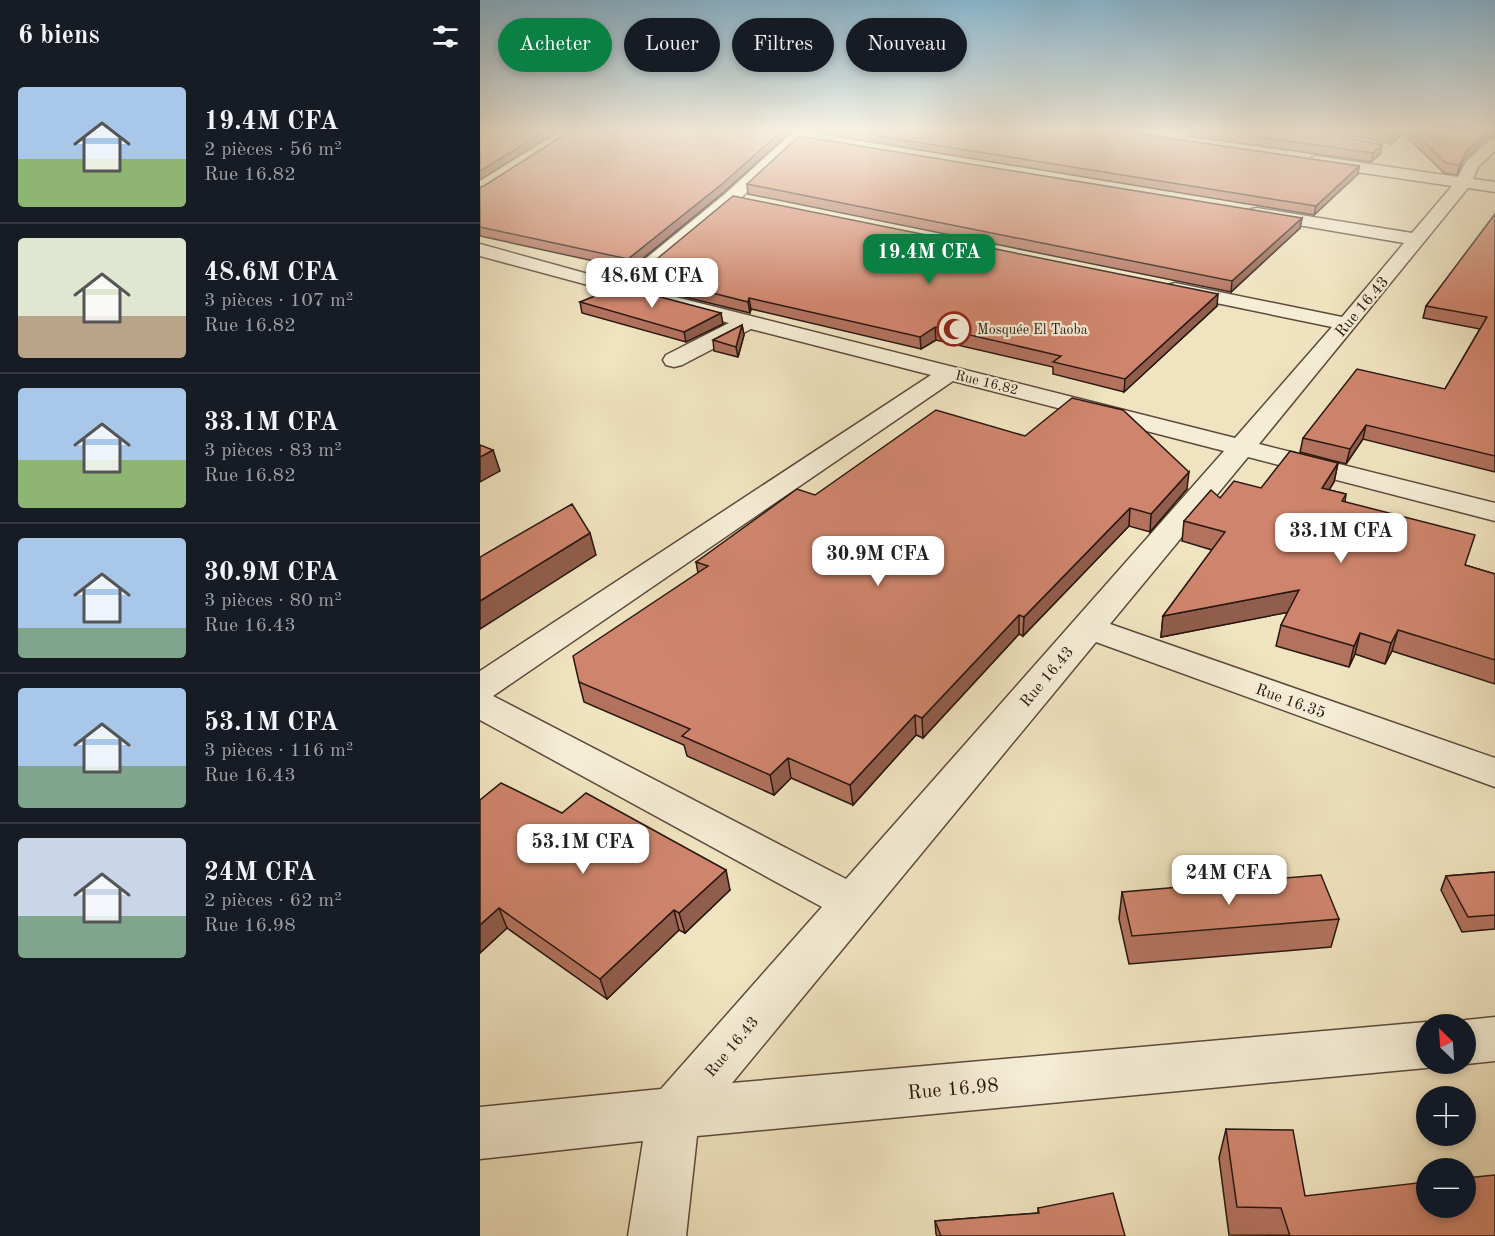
<!DOCTYPE html>
<html lang="fr">
<meta charset="utf-8">
<style>
body{margin:0;font-family:"Old Standard TT",serif;background:#242831;color:#f1f3f6;height:100vh;display:flex;flex-direction:column;font-size:22px;white-space:nowrap}
*{box-sizing:border-box;margin:0}
p{font-size:20px;color:#9ea1a6}
.icon{flex:none;width:33px;height:33px;fill:none;stroke:currentColor;stroke-width:2;stroke-linecap:round;stroke-linejoin:round}
.map{position:relative;flex:1;overflow:hidden}
.sheet{display:flex;flex-direction:column;background:#171b24;width:480px}
.sheet>*{flex:none}
.hud{position:absolute;left:18px;top:18px;width:570px;height:54px;display:flex;gap:12px}
.needle{width:39px;rotate:335deg}
.tools{position:absolute;left:936px;top:1014px;display:grid;gap:12px}
.tools a{display:grid;place-items:center;width:60px;height:60px;border-radius:50%;background:#171b24;box-shadow:0 3px 9px #0003;font-size:30px}
.price{position:absolute;translate:-50% -51px;padding:0 14px;border-radius:12px;background:#fff;color:#222;font-size:20px;line-height:39px;filter:drop-shadow(0 2px 3px #0008)}
.price::after{content:'';position:absolute;left:50%;top:36px;width:18px;height:14px;margin-left:-9px;background:inherit;clip-path:polygon(0 0,100% 0,50% 100%)}
.price.current{background:#0b8043;color:#fff}
ul{padding:0;list-style:none}
li{display:flex;align-items:center;gap:18px;height:150px;padding:0 18px}
li+li{border-top:2px solid #363941}
li span{display:grid;place-items:center;flex:none;width:168px;height:120px;border-radius:6px;color:#555}
li>.icon{margin-inline-start:auto}
span .icon{width:72px;height:72px;fill:#fffc;stroke-width:1}
li b{font-size:26px}
h2{display:flex;justify-content:space-between;align-items:center;height:72px;padding:0 18px;font-size:26px}
.chip{padding:0 21px;border-radius:27px;background:#171b24;box-shadow:0 3px 9px #0003;font-size:21px;line-height:54px}
.chip.current{background:#0b8043;color:#fff}
main{display:flex;flex:1;min-height:0}
.map>svg:first-child{display:block}
</style>
<main>
<section class="sheet">
<h2>6 biens<svg class="icon" aria-label="filters" viewBox="0 0 24 24"><path d="M4 7h16M4 17h16"/><circle cx="9" cy="7" r="2"/><circle cx="15" cy="17" r="2"/></svg></h2>
<ul>
<li><span style="background:linear-gradient(#a9c7e8 60%,#8fb573 0)"><svg class="icon" aria-label="home" viewBox="0 0 24 24"><path d="M3 11l9-7 9 7M6 9v11h12V9"/></svg></span><div><b>19.4M CFA</b><p>2 pièces · 56 m²</p><p>Rue 16.82</p></div></li>
<li><span style="background:linear-gradient(#dfe7d0 65%,#b9a48a 0)"><svg class="icon" aria-label="home" viewBox="0 0 24 24"><path d="M3 11l9-7 9 7M6 9v11h12V9"/></svg></span><div><b>48.6M CFA</b><p>3 pièces · 107 m²</p><p>Rue 16.82</p></div></li>
<li><span style="background:linear-gradient(#a9c7e8 60%,#8fb573 0)"><svg class="icon" aria-label="home" viewBox="0 0 24 24"><path d="M3 11l9-7 9 7M6 9v11h12V9"/></svg></span><div><b>33.1M CFA</b><p>3 pièces · 83 m²</p><p>Rue 16.82</p></div></li>
<li><span style="background:linear-gradient(#a9c7e8 75%,#7fa58c 0)"><svg class="icon" aria-label="home" viewBox="0 0 24 24"><path d="M3 11l9-7 9 7M6 9v11h12V9"/></svg></span><div><b>30.9M CFA</b><p>3 pièces · 80 m²</p><p>Rue 16.43</p></div></li>
<li><span style="background:linear-gradient(#a9c7e8 65%,#7fa58c 0)"><svg class="icon" aria-label="home" viewBox="0 0 24 24"><path d="M3 11l9-7 9 7M6 9v11h12V9"/></svg></span><div><b>53.1M CFA</b><p>3 pièces · 116 m²</p><p>Rue 16.43</p></div></li>
<li><span style="background:linear-gradient(#c9d6e8 65%,#7fa58c 0)"><svg class="icon" aria-label="home" viewBox="0 0 24 24"><path d="M3 11l9-7 9 7M6 9v11h12V9"/></svg></span><div><b>24M CFA</b><p>2 pièces · 62 m²</p><p>Rue 16.98</p></div></li>
</ul>
</section>
<div class="map">
<svg width="1015" height="1236" viewBox="0 0 1015 1236">
<rect width="100%" height="100%" fill="#f0e3bf"/>
<filter id="stains"><feTurbulence type="fractalNoise" baseFrequency=".00333" numOctaves="4"/><feColorMatrix values="0 0 0 0 .2 0 0 0 0 .09 0 0 0 0 .02 0 0 0 .5 -.17"/></filter>
<radialGradient id="worn" r=".72"><stop offset=".6" stop-color="#630" stop-opacity="0"/><stop offset="1" stop-color="#630" stop-opacity=".3"/></radialGradient>
<g fill="none" stroke-linecap="round" stroke-linejoin="round">
<defs>
<g id="minor">
<path d="M 315,130 L 330,130 L 257,202 L 156,287 L 755,438 L 852,327 L 688,293 L 685,289 L 688,285 L 695,283 L 862,317 L 924,243 L 777,218 L 771,217 L 768,213 L 771,209 L 777,208 L 932,233 L 972,186 L 836,166 L 828,161 L 831,158 L 836,156 L 978,177 L 986,162 L 1010,140 L 1015,139 L 1015,151 L 998,167 L 993,179 L 1015,182 L 1015,192 L 988,188 L 779,444 L 1015,503 L 1015,521 L 768,457 L 630,624 L 1015,758 L 1015,787 L 616,642 L 252,1083 L 946,1022 L 951,1024 L 946,1024 L 946,1064 L 957,1064 L 946,1068 L 217,1136 L 206,1236 L 148,1236 L 163,1141 L 0,1159 L 0,1107 L 181,1089 L 342,907 L 0,720 L 0,671 L 451,375 L 271,329 L 202,365 L 194,367 L 186,365 L 183,360 L 186,355 L 249,323 L 0,256 L 0,244 L 137,282 L 245,194 ZM 473,381 L 744,451 L 366,879 L 13,696 Z"/>
<path d="M 1015,1017 L 1015,1061 L 986,1064 L 983,1064 L 986,1064 L 986,1024 L 973,1024 L 986,1020 Z"/>
</g>
</defs>
<use href="#minor" stroke="#5b4a3c" stroke-width="3"/>
<use href="#minor" fill="#f5edd5" fill-rule="evenodd"/>
</g>
<g fill="#b2725e" stroke="#291710" stroke-width="1.5">
<path d="M 92,130 L 313,130 L 244,192 L 150,269 L 0,236 L 0,187 L 4,186 Z"/>
<path d="M 330,130 L 633,130 L 879,166 L 878,174 L 834,215 L 331,132 Z"/>
<path d="M 710,130 L 832,130 L 902,145 L 900,154 L 891,162 L 709,136 Z"/>
<path d="M 847,130 L 1015,130 L 1015,137 L 1008,138 L 984,160 L 977,175 L 964,173 L 923,133 L 911,144 Z"/>
<path d="M 267,184 L 822,218 L 820,228 L 751,292 L 268,194 Z"/>
<path d="M 1015,214 L 1015,472 L 883,439 L 866,464 L 820,452 L 823,438 L 965,389 L 1000,329 L 943,318 L 946,306 Z"/>
<path d="M 172,263 L 737,306 L 644,392 L 573,374 L 573,367 L 456,340 L 441,349 L 271,309 L 270,313 L 164,287 L 162,275 L 173,271 Z"/>
<path d="M 100,302 L 243,324 L 206,342 L 102,313 Z"/>
<path d="M 262,325 L 264,335 L 258,357 L 234,351 L 233,340 Z"/>
<path d="M 858,463 L 854,482 L 849,490 L 866,494 L 865,502 L 985,565 L 1015,574 L 1015,684 L 912,651 L 905,664 L 875,654 L 869,667 L 796,646 L 801,625 L 808,612 L 681,637 L 683,616 L 732,550 L 702,541 L 704,521 L 740,498 L 781,488 Z"/>
<path d="M 707,489 L 670,532 L 649,526 L 543,636 L 539,634 L 443,738 L 436,735 L 373,805 L 311,778 L 294,795 L 207,756 L 204,745 L 104,702 L 99,682 L 218,573 L 216,562 L 335,495 Z"/>
<path d="M 0,800 L 82,813 L 250,890 L 205,933 L 199,930 L 127,999 L 27,928 L 0,953 Z"/>
<path d="M 1015,872 L 1015,929 L 982,932 L 961,890 L 966,876 Z"/>
<path d="M 642,892 L 859,919 L 851,947 L 649,964 L 639,919 Z"/>
<path d="M 746,1129 L 825,1196 L 1015,1236 L 749,1235 L 739,1158 Z"/>
<path d="M 558,1208 L 645,1236 L 457,1236 L 456,1234 L 455,1221 L 558,1213 Z"/>
</g>
<g fill="#915d4c" stroke="#291710" stroke-width="1.5">
<path d="M 67,130 L 81,130 L 0,180 L 0,171 Z"/>
<path d="M 303,130 L 313,130 L 244,192 L 150,269 L 148,259 Z"/>
<path d="M 918,130 L 923,130 L 923,133 L 911,144 L 912,135 Z"/>
<path d="M 1010,130 L 1015,130 L 1015,137 L 1008,138 L 984,160 L 977,175 L 979,165 L 987,151 Z"/>
<path d="M 902,145 L 900,154 L 891,162 L 893,153 Z"/>
<path d="M 879,166 L 878,174 L 834,215 L 836,206 Z"/>
<path d="M 822,218 L 820,228 L 751,292 L 752,281 Z"/>
<path d="M 738,294 L 737,306 L 644,392 L 645,379 Z"/>
<path d="M 269,298 L 271,309 L 270,313 L 268,302 Z"/>
<path d="M 241,313 L 243,324 L 206,342 L 204,332 Z"/>
<path d="M 262,325 L 264,335 L 258,357 L 256,347 Z"/>
<path d="M 455,327 L 456,340 L 441,349 L 440,337 Z"/>
<path d="M 886,425 L 883,439 L 866,464 L 870,449 Z"/>
<path d="M 13,450 L 20,471 L 0,482 L 0,457 Z"/>
<path d="M 858,463 L 854,482 L 838,507 L 842,488 Z"/>
<path d="M 709,472 L 707,489 L 670,532 L 671,514 Z"/>
<path d="M 650,508 L 649,526 L 543,636 L 544,617 Z"/>
<path d="M 110,533 L 116,555 L 0,629 L 0,601 Z"/>
<path d="M 819,590 L 815,611 L 681,637 L 683,616 Z"/>
<path d="M 539,615 L 539,634 L 443,738 L 442,718 Z"/>
<path d="M 918,630 L 912,651 L 905,664 L 911,643 Z"/>
<path d="M 880,633 L 875,654 L 869,667 L 874,646 Z"/>
<path d="M 435,715 L 436,735 L 373,805 L 370,785 Z"/>
<path d="M 308,758 L 311,778 L 294,795 L 290,775 Z"/>
<path d="M 246,870 L 250,890 L 205,933 L 199,913 Z"/>
<path d="M 19,908 L 27,928 L 0,953 L 0,925 Z"/>
<path d="M 194,910 L 199,930 L 127,999 L 120,979 Z"/>
</g>
<g fill="#cf856d" stroke="#291710" stroke-width="1.5">
<path d="M 0,130 L 67,130 L 0,171 Z"/>
<path d="M 92,130 L 303,130 L 242,184 L 148,259 L 0,227 L 0,187 L 4,186 Z"/>
<path d="M 361,130 L 633,130 L 879,166 L 836,206 Z"/>
<path d="M 727,130 L 832,130 L 902,145 L 893,153 Z"/>
<path d="M 890,130 L 918,130 L 912,135 Z"/>
<path d="M 931,130 L 1010,130 L 987,151 L 979,165 L 966,163 Z"/>
<path d="M 319,136 L 822,218 L 752,281 L 267,184 Z"/>
<path d="M 253,196 L 738,294 L 645,379 L 573,362 L 581,356 L 455,327 L 440,337 L 269,298 L 268,302 L 162,275 L 185,266 L 172,263 Z"/>
<path d="M 1015,214 L 1015,456 L 886,425 L 870,449 L 823,438 L 877,369 L 965,389 L 1007,317 L 946,306 Z"/>
<path d="M 139,286 L 241,313 L 204,332 L 100,302 Z"/>
<path d="M 262,325 L 256,347 L 233,340 Z"/>
<path d="M 592,398 L 643,410 L 709,472 L 671,514 L 650,508 L 544,617 L 539,615 L 442,718 L 435,715 L 370,785 L 308,758 L 290,775 L 202,736 L 210,729 L 99,682 L 93,656 L 228,566 L 216,562 L 317,489 L 335,495 L 456,410 L 545,436 Z"/>
<path d="M 0,445 L 13,450 L 0,457 Z"/>
<path d="M 810,451 L 858,463 L 842,488 L 866,494 L 862,501 L 995,535 L 985,565 L 1015,574 L 1015,660 L 918,630 L 911,643 L 880,633 L 874,646 L 801,625 L 819,590 L 683,616 L 745,532 L 704,521 L 731,490 L 740,498 L 754,481 L 781,488 Z"/>
<path d="M 92,504 L 110,533 L 0,601 L 0,557 Z"/>
<path d="M 21,783 L 82,813 L 106,793 L 246,870 L 199,913 L 194,910 L 120,979 L 19,908 L 0,925 L 0,800 Z"/>
<path d="M 1015,872 L 1015,915 L 988,917 L 966,876 Z"/>
<path d="M 841,875 L 859,919 L 652,936 L 642,892 Z"/>
<path d="M 746,1129 L 813,1130 L 825,1196 L 946,1182 L 946,1208 L 986,1208 L 986,1178 L 1015,1175 L 1015,1236 L 810,1236 L 801,1208 L 757,1207 Z"/>
<path d="M 633,1193 L 645,1236 L 461,1236 L 455,1221 L 559,1213 L 558,1208 Z"/>
</g>
<linearGradient id="sky" x2="0" y2="1"><stop stop-color="#89b8d3"/><stop offset="0.43" stop-color="#f8f2e2"/><stop offset="1" stop-color="#f8f2e2" stop-opacity="0"/></linearGradient>
<rect width="1015" height="303" fill="url(#sky)"/>
<defs>
<symbol id="mosque-ring" viewBox="-11 -11 22 22"><circle r="9.5" fill="#f5edd5" stroke="#8f2418" stroke-width="1.5"/><path d="M3.5-4.9A6 6 0 1 0 3.5 4.9A5 5 0 1 1 3.5-4.9Z" fill="#8f2418"/></symbol>
</defs>
<g fill-rule="evenodd">
<use href="#mosque-ring" x="455" y="310" width="38" height="38"/>
</g>
<g text-anchor="middle" stroke-width="4.5" stroke-linejoin="round" paint-order="stroke">
<g font-size="14" fill="#291710" stroke="#f5edd5" text-anchor="start">
<text x="497" y="334">Mosquée El Taoba</text>
</g>
<g font-size="14" fill="#291710" stroke="#f5edd5">
<text transform="translate(507 382) rotate(14)" y="5">Rue 16.82</text>
</g>
<g font-size="16" fill="#291710" stroke="#f5edd5">
<text transform="translate(881 306) rotate(-50)" y="6">Rue 16.43</text>
<text transform="translate(566 676) rotate(-50)" y="6">Rue 16.43</text>
<text transform="translate(811 700) rotate(20)" y="6">Rue 16.35</text>
<text transform="translate(251 1046) rotate(-50)" y="6">Rue 16.43</text>
</g>
<g font-size="20" fill="#291710" stroke="#f5edd5">
<text transform="translate(473 1088) rotate(-5)" y="7">Rue 16.98</text>
</g>
</g>
<rect width="100%" height="100%" filter="url(#stains)"/>
<rect width="100%" height="100%" fill="url(#worn)"/>
</svg>
<div class="tools">
<a><svg class="needle" viewBox="-14 -14 28 28"><path d="M0-13l5 13h-10z" fill="#e53935"/><path d="M0 13l5-13h-10z" fill="#9ea1a6"/></svg></a>
<a>+</a>
<a>−</a>
</div>
<b class="price current" style="left:449px;top:285px">19.4M CFA</b>
<b class="price" style="left:172px;top:309px">48.6M CFA</b>
<b class="price" style="left:861px;top:564px">33.1M CFA</b>
<b class="price" style="left:398px;top:587px">30.9M CFA</b>
<b class="price" style="left:103px;top:875px">53.1M CFA</b>
<b class="price" style="left:749px;top:906px">24M CFA</b>
<div class="hud">
<a class="chip current">Acheter</a>
<a class="chip">Louer</a>
<a class="chip">Filtres</a>
<a class="chip">Nouveau</a>
</div>
</div>
</main>
